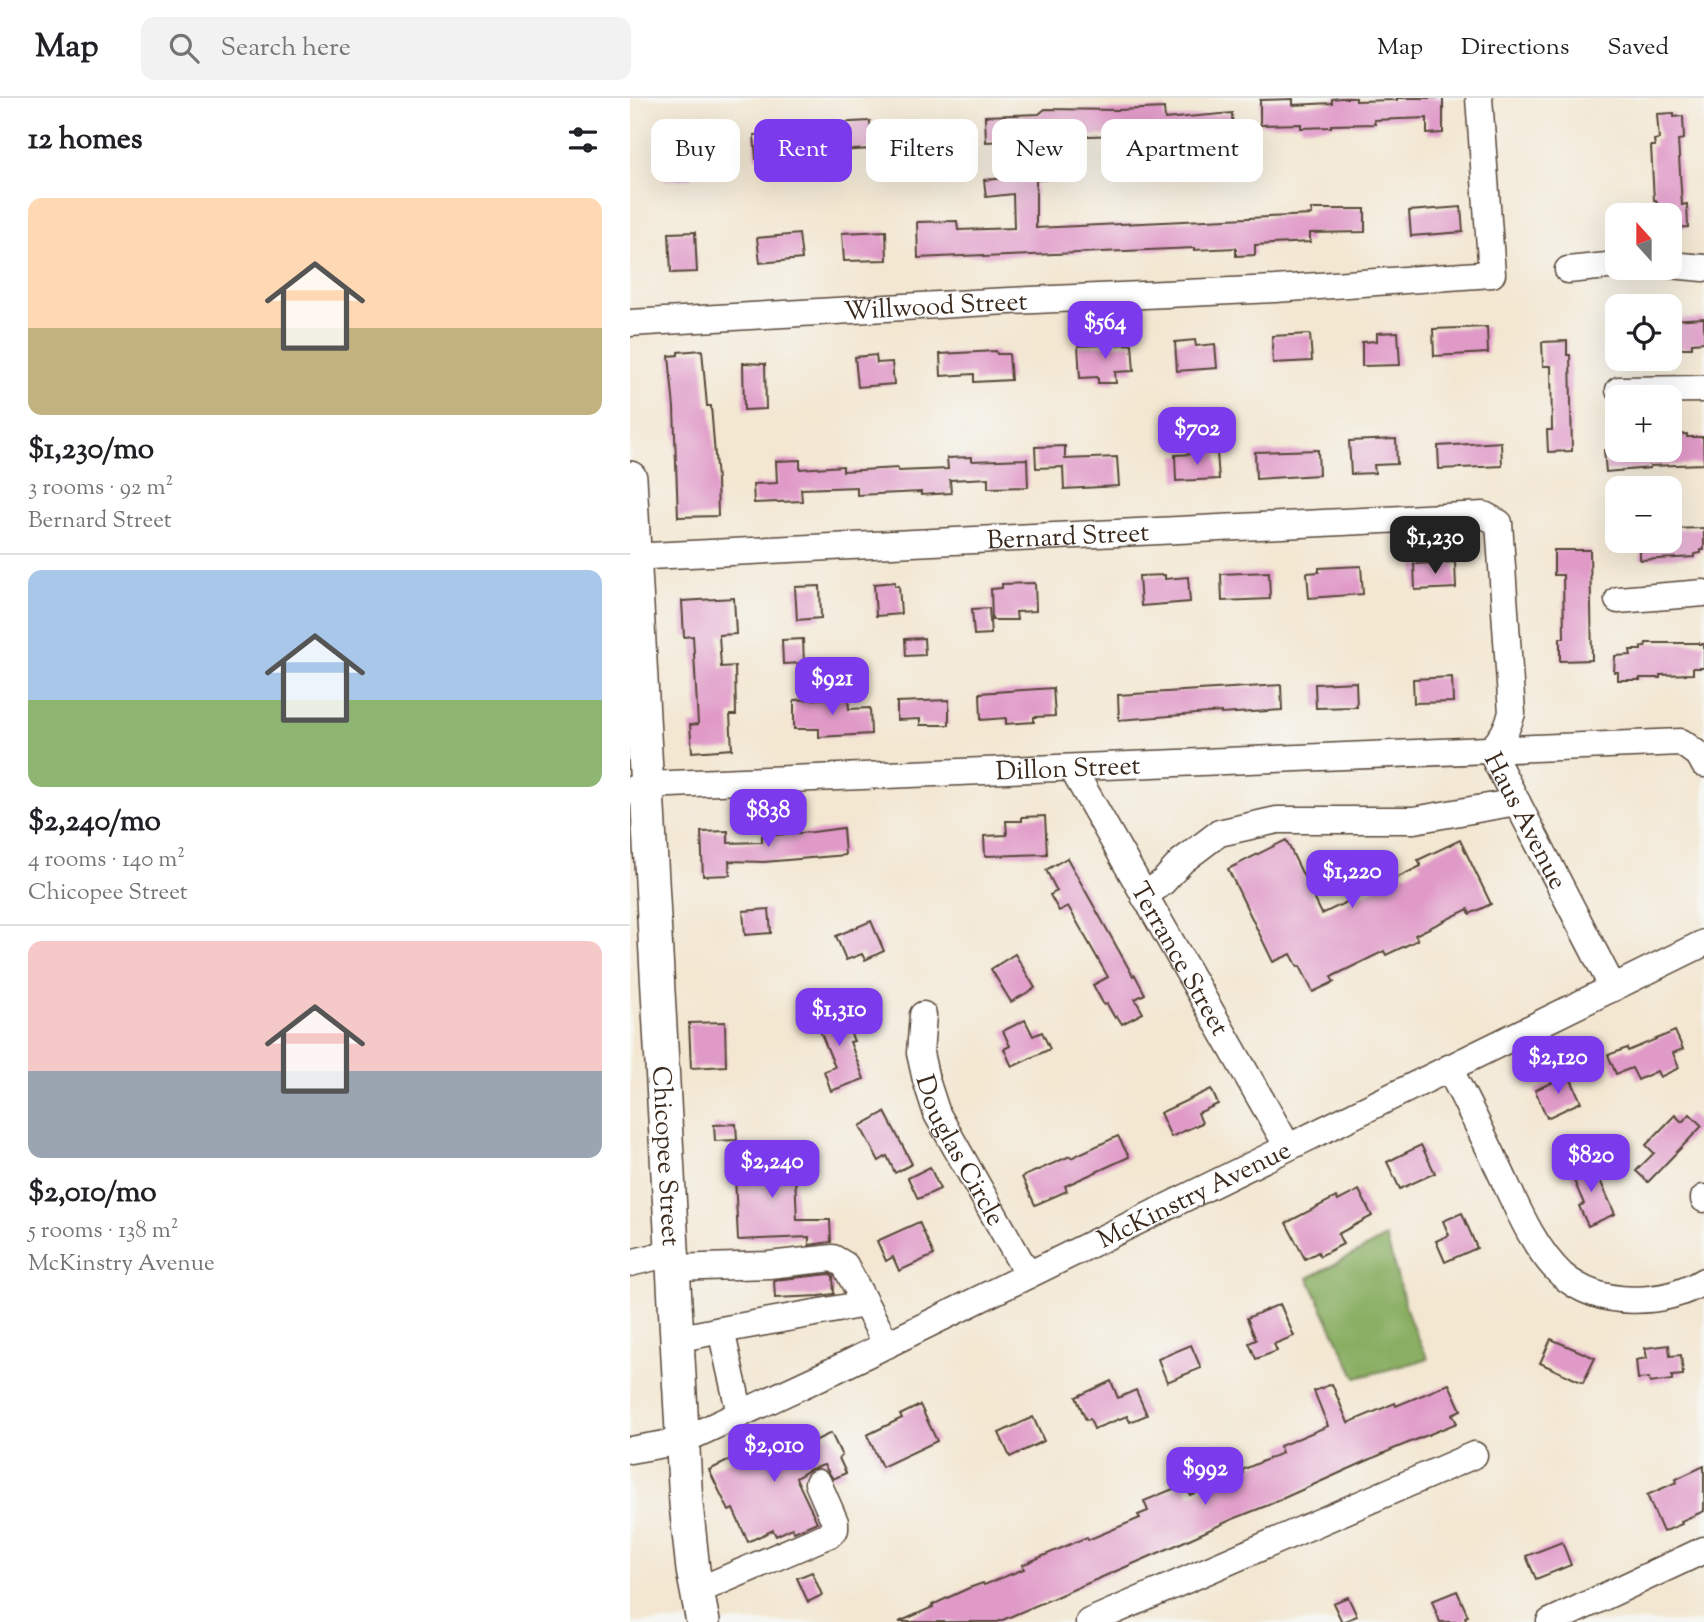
<!DOCTYPE html>
<meta charset="utf-8">
<style>
body{margin:0;font-family:"Sorts Mill Goudy",serif;background:#f2f2f2;color:#202124;height:100vh;display:flex;flex-direction:column;font-size:26px;white-space:nowrap}
*{box-sizing:border-box;margin:0}
p{font-size:23px;color:#757577}
.icon{flex:none;width:38px;height:38px;fill:none;stroke:currentColor;stroke-width:2;stroke-linecap:round;stroke-linejoin:round}
.map{position:relative;flex:1;overflow:hidden}
.drawer{display:flex;flex-direction:column;background:#fff;width:630px}
.drawer>*{flex:none}
.guide{position:absolute;left:21px;top:21px;width:665px;height:63px;display:flex;gap:14px}
.needle{width:46px;rotate:339deg}
.controls{position:absolute;left:975px;top:105px;display:grid;gap:14px}
.controls a{display:grid;place-items:center;width:77px;height:77px;border-radius:14px;background:#fff;box-shadow:0 7px 28px #0002;font-size:35px}
.price{position:absolute;translate:-50% -60px;padding:0 16px;border-radius:14px;background:#7c3aed;color:#fff;font-size:23px;line-height:46px;filter:drop-shadow(0 2px 4px #0008)}
.price::after{content:'';position:absolute;left:50%;top:42px;width:21px;height:16px;margin-left:-10px;background:inherit;clip-path:polygon(0 0,100% 0,50% 100%)}
.price.on{background:#222;color:#fff}
ul{padding:0;list-style:none}
li{display:grid;align-content:center;gap:14px;height:371px;padding:0 28px}
li+li{border-top:2px solid #e0e0e0}
li span{display:grid;place-items:center;height:217px;border-radius:14px;color:#555}
li>.icon{margin-inline-start:auto}
span .icon{width:126px;height:126px;fill:#fffc;stroke-width:1}
li b{font-size:30px}
h2{display:flex;justify-content:space-between;align-items:center;height:84px;padding:0 28px;font-size:30px}
.chip{padding:0 24px;border-radius:14px;background:#fff;box-shadow:0 7px 28px #0002;font-size:24px;line-height:63px}
.chip.on{background:#7c3aed;color:#fff}
header{display:flex;align-items:center;gap:42px;box-sizing:border-box;height:98px;padding:0 35px;background:#fff;border-bottom:2px solid #e0e0e0}
header strong{font-size:33px}
nav{display:flex;gap:38px;margin-inline-start:auto;font-size:24px}
.search{width:490px;height:63px;background:#f2f2f2;display:flex;align-items:center;gap:18px;box-sizing:border-box;padding:0 24px;border-radius:14px;color:#757577;font-size:26px}
main{display:flex;flex:1;min-height:0}
.map>svg:first-child{display:block}
</style>
<header>
<strong>Map</strong>
<div class="search"><svg class="icon" aria-label="search" viewBox="0 0 24 24"><circle cx="10" cy="10" r="6"/><path d="M15 15l6 6"/></svg>Search here</div>
<nav><a>Map</a><a>Directions</a><a>Saved</a></nav>
</header>
<main>
<section class="drawer">
<h2>12 homes<svg class="icon" aria-label="filters" viewBox="0 0 24 24"><path d="M4 7h16M4 17h16"/><circle cx="9" cy="7" r="2"/><circle cx="15" cy="17" r="2"/></svg></h2>
<ul>
<li><span style="background:linear-gradient(#ffd9b3 60%,#c2b280 0)"><svg class="icon" aria-label="home" viewBox="0 0 24 24"><path d="M3 11l9-7 9 7M6 9v11h12V9"/></svg></span><div><b>$1,230/mo</b><p>3 rooms · 92 m²</p><p>Bernard Street</p></div></li>
<li><span style="background:linear-gradient(#a9c7e8 60%,#8fb573 0)"><svg class="icon" aria-label="home" viewBox="0 0 24 24"><path d="M3 11l9-7 9 7M6 9v11h12V9"/></svg></span><div><b>$2,240/mo</b><p>4 rooms · 140 m²</p><p>Chicopee Street</p></div></li>
<li><span style="background:linear-gradient(#f6c9c9 60%,#9aa5b1 0)"><svg class="icon" aria-label="home" viewBox="0 0 24 24"><path d="M3 11l9-7 9 7M6 9v11h12V9"/></svg></span><div><b>$2,010/mo</b><p>5 rooms · 138 m²</p><p>McKinstry Avenue</p></div></li>
</ul>
</section>
<div class="map">
<svg width="1074" height="1524" viewBox="0 0 1074 1524">
<rect width="100%" height="100%" fill="#f6f6f2"/>
<filter id="ink" filterUnits="userSpaceOnUse"><feTurbulence type="fractalNoise" baseFrequency=".0143" numOctaves="2"/><feDisplacementMap in="SourceGraphic" scale="14" xChannelSelector="R" yChannelSelector="G"/><feConvolveMatrix kernelMatrix="1 2 1 2 8 2 1 2 1" color-interpolation-filters="sRGB"/></filter>
<filter id="wash" filterUnits="userSpaceOnUse"><feTurbulence type="fractalNoise" baseFrequency=".00686" numOctaves="4" result="noise"/><feDisplacementMap in="SourceGraphic" scale="28" xChannelSelector="R" yChannelSelector="G"/><feGaussianBlur stdDeviation="1.57" result="paint"/><feColorMatrix in="noise" values="0 0 0 0 0 0 0 0 0 0 0 0 0 0 0 0 0 1.4 0 .05"/><feComposite in="paint" operator="in"/></filter>
<g filter="url(#wash)">
<rect width="100%" height="100%" fill="#f3e7d2"/>
<path fill="#8aaf63" stroke="#626c40" stroke-width="2" d="M 756,1139 L 779,1220 L 798,1261 L 726,1280 L 678,1180 Z"/>
<g id="blocks">
<g fill="#e09ac8">
<path d="M 711,0 L 726,0 L 726,3 L 767,2 L 767,0 L 813,0 L 813,35 L 797,36 L 797,20 L 744,22 L 745,26 L 701,27 L 701,29 L 671,30 L 671,26 L 630,27 L 630,2 L 663,1 L 663,7 L 702,5 L 702,1 Z"/>
<path d="M 534,10 L 535,21 L 602,15 L 603,39 L 578,40 L 578,43 L 551,44 L 550,37 L 489,39 L 489,37 L 431,39 L 432,53 L 416,54 L 419,81 L 406,82 L 406,130 L 682,117 L 681,111 L 735,111 L 735,134 L 680,135 L 680,144 L 625,147 L 625,157 L 606,158 L 606,150 L 564,152 L 564,150 L 353,159 L 353,157 L 288,160 L 287,124 L 327,123 L 328,132 L 384,130 L 383,96 L 356,99 L 354,82 L 378,80 L 377,43 L 356,44 L 355,18 L 409,16 L 415,11 L 488,12 Z"/>
<path d="M 1044,15 L 1044,19 L 1053,18 L 1054,41 L 1048,42 L 1052,107 L 1057,106 L 1058,129 L 1040,130 L 1040,117 L 1029,117 L 1028,106 L 1027,106 L 1026,102 L 1024,102 L 1021,48 L 1025,48 L 1024,42 L 1029,41 L 1027,16 Z"/>
<path d="M 240,23 L 242,51 L 206,53 L 204,25 Z"/>
<path d="M 312,27 L 312,33 L 333,33 L 334,53 L 305,54 L 305,50 L 280,51 L 279,28 Z"/>
<path d="M 160,35 L 160,39 L 168,39 L 168,58 L 126,61 L 124,37 Z"/>
<path d="M 67,39 L 68,68 L 60,68 L 61,81 L 35,82 L 33,40 Z"/>
<path d="M 831,109 L 833,134 L 781,138 L 779,113 Z"/>
<path d="M 256,133 L 257,162 L 214,163 L 212,135 Z"/>
<path d="M 65,134 L 67,174 L 41,175 L 39,135 Z"/>
<path d="M 169,136 L 172,161 L 130,165 L 127,140 Z"/>
<path d="M 1074,220 L 1074,244 L 1062,245 L 1062,250 L 1040,250 L 1040,222 Z"/>
<path d="M 857,229 L 858,255 L 804,258 L 803,231 Z"/>
<path d="M 768,234 L 770,267 L 732,268 L 732,244 L 747,243 L 747,235 Z"/>
<path d="M 680,236 L 682,263 L 643,265 L 642,238 Z"/>
<path d="M 565,242 L 566,248 L 585,246 L 587,270 L 547,273 L 545,244 Z"/>
<path d="M 937,243 L 937,257 L 940,257 L 942,353 L 918,354 L 917,332 L 922,332 L 921,268 L 913,268 L 912,244 Z"/>
<path d="M 502,246 L 504,273 L 485,274 L 486,285 L 468,285 L 468,279 L 450,280 L 448,248 Z"/>
<path d="M 72,252 L 77,308 L 81,308 L 87,382 L 88,418 L 48,419 L 44,310 L 39,258 L 48,257 L 48,254 Z"/>
<path d="M 366,253 L 367,256 L 379,256 L 381,282 L 344,284 L 344,276 L 311,278 L 310,256 Z"/>
<path d="M 246,257 L 247,265 L 262,264 L 264,286 L 228,289 L 225,259 Z"/>
<path d="M 113,265 L 135,266 L 136,311 L 114,312 Z"/>
<path d="M 1057,336 L 1057,339 L 1073,339 L 1074,366 L 1020,368 L 1020,370 L 976,374 L 974,352 L 1040,352 L 1040,337 Z"/>
<path d="M 766,341 L 767,366 L 744,367 L 745,375 L 721,376 L 719,343 Z"/>
<path d="M 871,344 L 872,368 L 809,371 L 808,348 Z"/>
<path d="M 435,348 L 435,361 L 487,359 L 489,388 L 434,391 L 433,369 L 406,370 L 405,349 Z"/>
<path d="M 688,352 L 689,377 L 626,381 L 625,354 Z"/>
<path d="M 587,355 L 589,381 L 546,383 L 545,357 Z"/>
<path d="M 342,359 L 342,363 L 397,361 L 398,389 L 358,390 L 358,380 L 320,382 L 321,395 L 291,397 L 291,394 L 227,397 L 227,389 L 171,391 L 172,403 L 124,405 L 123,386 L 147,385 L 146,363 L 170,362 L 170,371 L 213,368 L 213,373 L 268,370 L 268,373 L 318,371 L 317,360 Z"/>
<path d="M 1074,430 L 1074,452 L 1071,452 L 1071,455 L 1065,456 L 1065,459 L 1010,462 L 1010,443 L 1040,443 L 1040,431 Z"/>
<path d="M 924,452 L 960,452 L 962,562 L 930,563 L 930,540 L 934,540 L 933,477 L 924,477 Z"/>
<path d="M 825,464 L 826,490 L 785,492 L 784,466 Z"/>
<path d="M 731,468 L 733,496 L 679,500 L 677,475 L 689,474 L 689,470 Z"/>
<path d="M 639,474 L 640,501 L 592,503 L 591,476 Z"/>
<path d="M 535,477 L 535,481 L 558,479 L 560,504 L 511,508 L 509,478 Z"/>
<path d="M 265,484 L 265,488 L 269,488 L 271,516 L 246,518 L 244,486 Z"/>
<path d="M 405,485 L 406,513 L 386,514 L 387,522 L 362,522 L 361,491 L 372,490 L 372,486 Z"/>
<path d="M 190,488 L 191,520 L 167,522 L 165,489 Z"/>
<path d="M 104,500 L 106,536 L 89,537 L 91,569 L 105,568 L 106,617 L 100,617 L 102,651 L 62,654 L 60,627 L 68,626 L 63,538 L 54,539 L 52,503 Z"/>
<path d="M 359,510 L 361,536 L 344,537 L 342,511 Z"/>
<path d="M 294,540 L 295,557 L 276,558 L 275,541 Z"/>
<path d="M 173,541 L 174,565 L 153,566 L 152,542 Z"/>
<path d="M 1016,545 L 1069,545 L 1069,546 L 1074,546 L 1074,570 L 1063,570 L 1063,576 L 1030,577 L 1030,580 L 1010,580 L 1010,582 L 988,582 L 988,574 L 984,574 L 985,558 L 1001,557 L 1000,552 L 1011,552 L 1011,549 L 1015,549 Z"/>
<path d="M 822,579 L 823,604 L 784,605 L 783,581 Z"/>
<path d="M 726,584 L 727,609 L 686,610 L 685,586 Z"/>
<path d="M 651,587 L 652,612 L 591,616 L 591,614 L 489,622 L 488,597 Z"/>
<path d="M 423,590 L 425,618 L 404,619 L 404,624 L 376,626 L 376,620 L 351,622 L 350,595 Z"/>
<path d="M 218,600 L 219,611 L 240,610 L 241,636 L 189,639 L 189,631 L 164,631 L 164,602 Z"/>
<path d="M 319,602 L 319,627 L 290,627 L 290,621 L 267,622 L 267,604 Z"/>
<path d="M 415,718 L 417,756 L 355,758 L 354,738 L 377,737 L 376,723 L 392,723 L 392,719 Z"/>
<path d="M 213,730 L 215,757 L 134,764 L 99,763 L 100,777 L 73,778 L 71,734 L 98,733 L 98,745 L 132,744 L 132,738 L 183,734 Z"/>
<path d="M 656,742 L 692,816 L 791,768 L 788,762 L 830,742 L 861,806 L 840,816 L 838,811 L 785,837 L 788,842 L 756,857 L 754,853 L 701,879 L 704,884 L 683,894 L 670,868 L 668,869 L 661,856 L 643,864 L 598,771 Z"/>
<path d="M 437,760 L 503,878 L 505,877 L 515,896 L 505,901 L 513,915 L 492,926 L 487,918 L 485,920 L 477,906 L 474,907 L 463,887 L 478,879 L 438,808 L 429,813 L 420,797 L 427,793 L 416,772 Z"/>
<path d="M 139,811 L 141,835 L 115,837 L 113,813 Z"/>
<path d="M 241,823 L 254,853 L 235,862 L 232,856 L 216,862 L 206,838 Z"/>
<path d="M 385,856 L 405,890 L 381,904 L 361,871 Z"/>
<path d="M 208,906 L 224,943 L 220,944 L 234,981 L 201,993 L 194,973 L 205,969 L 183,916 Z"/>
<path d="M 395,922 L 403,938 L 412,934 L 420,951 L 382,969 L 374,951 L 380,948 L 373,933 Z"/>
<path d="M 95,924 L 96,968 L 61,970 L 59,925 Z"/>
<path d="M 1045,933 L 1053,951 L 1043,955 L 1049,970 L 1030,979 L 1027,973 L 1008,982 L 1002,970 L 986,976 L 978,957 L 997,950 L 998,953 Z"/>
<path d="M 939,977 L 951,1004 L 917,1020 L 905,992 Z"/>
<path d="M 581,991 L 588,1006 L 568,1015 L 572,1025 L 541,1039 L 530,1015 Z"/>
<path d="M 255,1014 L 282,1066 L 265,1075 L 257,1058 L 249,1063 L 230,1028 Z"/>
<path d="M 1060,1016 L 1072,1028 L 1018,1084 L 1006,1073 L 1024,1055 L 1016,1047 L 1045,1017 L 1052,1024 Z"/>
<path d="M 106,1026 L 107,1042 L 85,1043 L 84,1027 Z"/>
<path d="M 488,1038 L 499,1059 L 435,1088 L 437,1093 L 405,1107 L 392,1079 L 440,1058 L 441,1060 Z"/>
<path d="M 791,1047 L 805,1075 L 770,1091 L 757,1064 Z"/>
<path d="M 164,1054 L 167,1122 L 200,1122 L 201,1144 L 179,1147 L 179,1139 L 108,1142 L 104,1057 Z"/>
<path d="M 961,1062 L 985,1116 L 958,1128 L 949,1108 L 954,1106 L 939,1071 Z"/>
<path d="M 300,1069 L 310,1091 L 288,1101 L 278,1080 Z"/>
<path d="M 729,1092 L 742,1118 L 708,1136 L 713,1146 L 690,1158 L 688,1154 L 675,1161 L 656,1125 L 706,1099 L 708,1103 Z"/>
<path d="M 832,1115 L 847,1150 L 815,1164 L 806,1143 L 819,1137 L 813,1123 Z"/>
<path d="M 289,1124 L 304,1157 L 269,1173 L 263,1159 L 256,1163 L 247,1143 Z"/>
<path d="M 200,1176 L 203,1178 L 204,1196 L 189,1198 L 145,1200 L 144,1182 Z"/>
<path d="M 650,1206 L 664,1238 L 644,1246 L 647,1253 L 626,1261 L 619,1245 L 626,1242 L 617,1220 Z"/>
<path d="M 921,1241 L 965,1260 L 953,1285 L 910,1265 Z"/>
<path d="M 561,1247 L 571,1270 L 537,1284 L 528,1261 Z"/>
<path d="M 1039,1247 L 1040,1258 L 1051,1257 L 1053,1277 L 1042,1278 L 1042,1282 L 1020,1285 L 1019,1280 L 1008,1281 L 1006,1262 L 1017,1260 L 1015,1250 Z"/>
<path d="M 481,1283 L 488,1300 L 506,1292 L 517,1317 L 500,1324 L 497,1318 L 464,1331 L 460,1321 L 456,1322 L 446,1299 Z"/>
<path d="M 702,1286 L 718,1325 L 765,1305 L 766,1308 L 819,1286 L 831,1312 L 822,1316 L 827,1325 L 761,1352 L 636,1408 L 603,1421 L 542,1449 L 368,1524 L 269,1524 L 303,1509 L 302,1507 L 339,1490 L 353,1485 L 354,1487 L 394,1471 L 392,1467 L 457,1439 L 458,1442 L 510,1420 L 508,1417 L 518,1413 L 514,1403 L 555,1386 L 560,1397 L 613,1375 L 612,1372 L 652,1355 L 650,1348 L 698,1328 L 684,1293 Z"/>
<path d="M 290,1307 L 307,1343 L 252,1369 L 237,1337 L 272,1320 L 270,1317 Z"/>
<path d="M 403,1319 L 414,1343 L 380,1359 L 369,1335 Z"/>
<path d="M 161,1333 L 170,1350 L 201,1335 L 212,1358 L 209,1360 L 216,1375 L 203,1381 L 194,1367 L 181,1371 L 166,1380 L 187,1424 L 164,1434 L 162,1430 L 146,1438 L 143,1432 L 118,1444 L 103,1411 L 99,1413 L 79,1372 Z"/>
<path d="M 1074,1368 L 1074,1413 L 1051,1423 L 1052,1426 L 1033,1434 L 1017,1397 L 1047,1384 L 1046,1381 Z"/>
<path d="M 932,1444 L 941,1467 L 906,1481 L 896,1458 Z"/>
<path d="M 182,1474 L 192,1497 L 178,1504 L 167,1480 Z"/>
<path d="M 827,1493 L 838,1518 L 835,1519 L 837,1524 L 810,1524 L 802,1503 Z"/>
<path d="M 718,1499 L 727,1518 L 712,1524 L 703,1505 Z"/>
</g>
</g>
</g>
<g filter="url(#ink)">
<use href="#blocks" fill-opacity="0" stroke="#574639" stroke-width="2"/>
<g fill="none" stroke-linecap="round" stroke-linejoin="round">
<defs>
<g id="minor">
<path d="M 1040,167 L 1074,170"/>
<path d="M 938,172 L 987,167"/>
<path id="s1" d="M 0,225 L 359,204 L 645,191 L 862,176 L 849,0"/>
<path d="M 989,292 L 1074,291"/>
<path id="s2" d="M 0,455 L 4,454 L 19,458 L 854,417 L 869,425 L 882,615 C 877,631 872,641 860,652 L 983,890"/>
<path d="M 988,502 L 1074,495"/>
<path id="s3" d="M 442,670 L 658,1049"/>
<path id="s4" d="M 0,692 L 17,687 L 1051,644 L 1070,658 L 1074,666"/>
<path d="M 514,798 L 533,784 L 552,763 L 589,735 L 647,722 L 784,722 L 887,704"/>
<path id="s5" d="M 293,917 L 290,955 L 296,982 L 307,1016 L 398,1177"/>
<path d="M 819,970 C 836,1003 853,1037 869,1071 C 886,1107 903,1150 932,1177 C 970,1210 1033,1208 1074,1183"/>
<path d="M 1074,1100 L 1074,1101"/>
<path d="M 0,1165 L 41,1155"/>
<path d="M 42,1170 L 139,1167 L 203,1160 L 215,1167 L 257,1247"/>
<path d="M 91,1232 L 235,1206"/>
<path d="M 46,1241 L 91,1232 L 110,1316"/>
<path id="s6" d="M 0,1352 L 52,1343 L 207,1271 L 1074,845"/>
<path d="M 67,1493 L 200,1436 L 205,1431 L 205,1424 L 188,1385"/>
<path d="M 459,1524 L 844,1357"/>
<path d="M 920,1524 L 1074,1452"/>
</g>
<g id="major">
<path id="s7" d="M 0,380 L 56,1406 L 63,1472 L 73,1524"/>
</g>
</defs>
<use href="#minor" stroke="#574639" stroke-width="29"/>
<use href="#major" stroke="#574639" stroke-width="36"/>
<use href="#minor" stroke="#fff" stroke-width="26"/>
<use href="#major" stroke="#fff" stroke-width="33"/>
</g>
</g>
<g text-anchor="middle" stroke-width="5" stroke-linejoin="round" paint-order="stroke">
<g font-size="26" fill="#3b2a1e" stroke="#f6f6f2">
<text dy="9" stroke="none"><textPath href="#s1" startOffset="306">Willwood Street</textPath></text>
<text dy="9" stroke="none"><textPath href="#s2" startOffset="439">Bernard Street</textPath></text>
<text dy="9" stroke="none"><textPath href="#s4" startOffset="439">Dillon Street</textPath></text>
<text dy="9" stroke="none"><textPath href="#s2" startOffset="1186">Haus Avenue</textPath></text>
<text dy="9" stroke="none"><textPath href="#s3" startOffset="219">Terrance Street</textPath></text>
<text dy="9" stroke="none"><textPath href="#s5" startOffset="144">Douglas Circle</textPath></text>
<text dy="9" stroke="none"><textPath href="#s7" startOffset="679">Chicopee Street</textPath></text>
<text dy="9" stroke="none"><textPath href="#s6" startOffset="621">McKinstry Avenue</textPath></text>
</g>
</g>
</svg>
<div class="controls">
<a><svg class="needle" viewBox="-14 -14 28 28"><path d="M0-13l5 13h-10z" fill="#e53935"/><path d="M0 13l5-13h-10z" fill="#757577"/></svg></a>
<a><svg class="icon" aria-label="locate" viewBox="0 0 24 24"><circle cx="12" cy="12" r="6"/><path d="M12 2v4M12 18v4M2 12h4M18 12h4"/></svg></a>
<a>+</a>
<a>−</a>
</div>
<b class="price" style="left:475px;top:263px">$564</b>
<b class="price" style="left:567px;top:369px">$702</b>
<b class="price on" style="left:805px;top:478px">$1,230</b>
<b class="price" style="left:202px;top:619px">$921</b>
<b class="price" style="left:138px;top:751px">$838</b>
<b class="price" style="left:722px;top:812px">$1,220</b>
<b class="price" style="left:209px;top:950px">$1,310</b>
<b class="price" style="left:928px;top:998px">$2,120</b>
<b class="price" style="left:961px;top:1096px">$820</b>
<b class="price" style="left:142px;top:1102px">$2,240</b>
<b class="price" style="left:144px;top:1386px">$2,010</b>
<b class="price" style="left:575px;top:1409px">$992</b>
<div class="guide">
<a class="chip">Buy</a>
<a class="chip on">Rent</a>
<a class="chip">Filters</a>
<a class="chip">New</a>
<a class="chip">Apartment</a>
</div>
</div>
</main>
